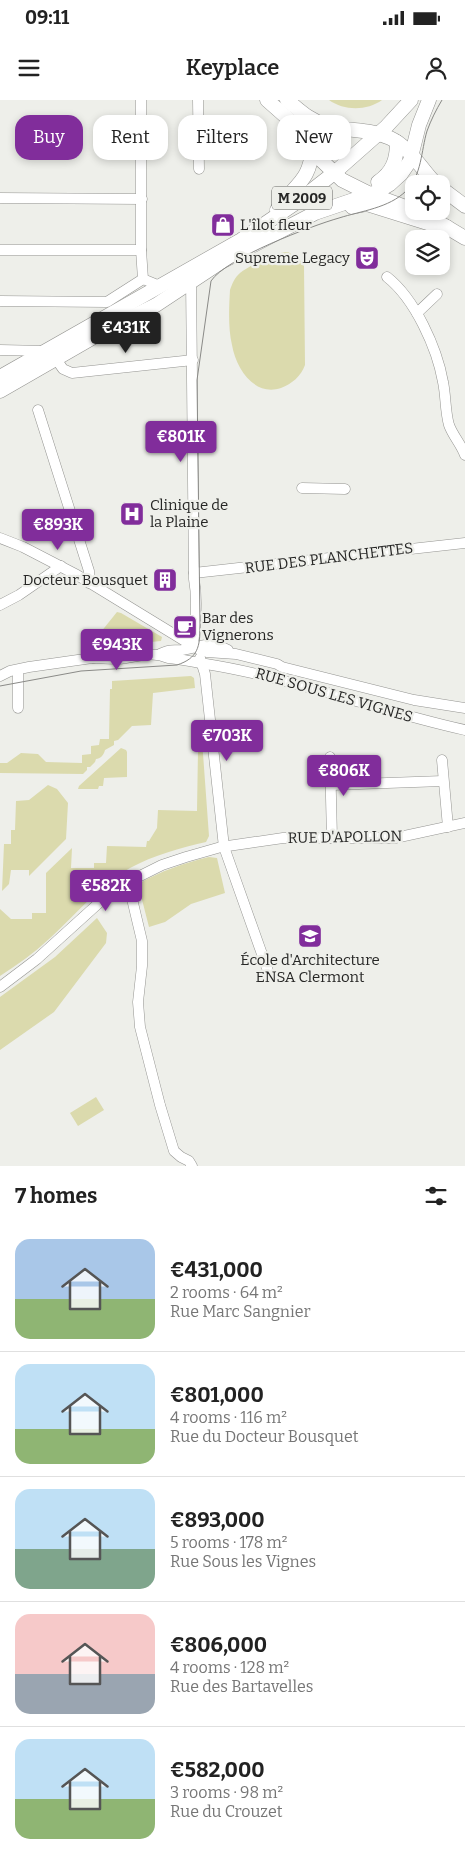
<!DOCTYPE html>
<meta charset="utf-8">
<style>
body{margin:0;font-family:Bitter,serif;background:#f6f6f6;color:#222;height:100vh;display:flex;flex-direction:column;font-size:19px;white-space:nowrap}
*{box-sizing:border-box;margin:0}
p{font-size:16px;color:#767676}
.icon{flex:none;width:28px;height:28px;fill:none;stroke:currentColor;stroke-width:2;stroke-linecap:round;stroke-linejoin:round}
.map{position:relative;height:1066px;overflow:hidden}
.panel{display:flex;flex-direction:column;background:#fff;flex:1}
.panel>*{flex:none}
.guide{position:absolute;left:15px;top:15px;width:435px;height:45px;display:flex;gap:10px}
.fabs{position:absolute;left:405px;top:75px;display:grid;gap:10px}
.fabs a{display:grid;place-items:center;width:45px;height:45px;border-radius:10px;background:#fff;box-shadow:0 2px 8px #0003;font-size:25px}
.price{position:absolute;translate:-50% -42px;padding:0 11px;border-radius:5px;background:#812d9b;color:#fff;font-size:16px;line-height:32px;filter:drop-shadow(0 1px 2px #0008)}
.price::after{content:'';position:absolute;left:50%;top:30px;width:15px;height:11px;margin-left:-8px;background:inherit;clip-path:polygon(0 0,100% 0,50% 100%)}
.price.current{background:#222;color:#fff}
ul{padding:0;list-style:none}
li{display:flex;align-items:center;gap:15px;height:125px;padding:0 15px}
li+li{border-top:1px solid #e0e0e0}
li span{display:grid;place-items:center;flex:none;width:140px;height:100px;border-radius:15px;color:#555}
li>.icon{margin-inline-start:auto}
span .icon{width:60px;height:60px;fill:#fffc;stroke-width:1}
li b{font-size:21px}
h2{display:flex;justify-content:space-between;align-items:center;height:60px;padding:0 15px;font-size:21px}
.pill{padding:0 18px;border-radius:15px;background:#fff;box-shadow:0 2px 8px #0003;font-size:18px;line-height:45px}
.pill.current{background:#812d9b;color:#fff}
.status{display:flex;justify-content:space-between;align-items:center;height:35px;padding:0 25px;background:#fff;direction:ltr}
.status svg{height:14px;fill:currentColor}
header{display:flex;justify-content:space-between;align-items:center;height:65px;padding:0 15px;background:#fff;font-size:22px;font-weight:600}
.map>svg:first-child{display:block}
</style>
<div class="status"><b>09:11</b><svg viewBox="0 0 49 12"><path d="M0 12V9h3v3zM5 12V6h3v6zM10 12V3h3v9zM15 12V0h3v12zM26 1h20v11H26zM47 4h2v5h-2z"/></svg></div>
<header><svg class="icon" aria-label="menu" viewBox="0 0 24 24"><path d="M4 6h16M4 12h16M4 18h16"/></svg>Keyplace<svg class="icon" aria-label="person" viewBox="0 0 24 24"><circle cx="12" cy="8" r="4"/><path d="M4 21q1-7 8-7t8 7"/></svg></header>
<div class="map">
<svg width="465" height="1066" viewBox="0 0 465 1066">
<rect width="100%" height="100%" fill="#eeefea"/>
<g fill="#dbdaad">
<path d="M 329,0 L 382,0 C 367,11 344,11 329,0 Z"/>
<path d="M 288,152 L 299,159 L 304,166 L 305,265 C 301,276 292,284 281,288 C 254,297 236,268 232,245 C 228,228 229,208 230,190 C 232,184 235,177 240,173 C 249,166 276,152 288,152 Z"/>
<path d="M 117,512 L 121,513 L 162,537 L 161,541 L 88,548 Z"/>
<path d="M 191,576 L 194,578 L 195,588 L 153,593 L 151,625 L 132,626 L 118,640 L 114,641 L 114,645 L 105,650 C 104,655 100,659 96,659 L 95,662 L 90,667 L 87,667 L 87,670 L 83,674 L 0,673 L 0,663 L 7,663 L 21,653 L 38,654 L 46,662 L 82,663 L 82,655 L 91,654 L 91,646 L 99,645 L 100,639 L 109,639 L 110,589 L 112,589 L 112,581 Z"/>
<path d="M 202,640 L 209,736 L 206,742 C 180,748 154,755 130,768 C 98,786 76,815 49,839 C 34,853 17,865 0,876 L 0,809 L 11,819 L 32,819 L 32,813 L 46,813 L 46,773 L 72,748 L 71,768 L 94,768 L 94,763 L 106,763 L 107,746 L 146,747 L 147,741 L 149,741 L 157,728 L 158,710 L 197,711 L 198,650 L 199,643 Z"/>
<path d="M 121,648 L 126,650 L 127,652 L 127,677 L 104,678 L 103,686 L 99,686 L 98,689 L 78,689 L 79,686 Z"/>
<path d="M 48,685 L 57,689 L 68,703 L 66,739 L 29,776 L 29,770 L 11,770 L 9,784 L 2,791 L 4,744 L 11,744 L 11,730 L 15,730 L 16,701 L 29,700 Z"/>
<path d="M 209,757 L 217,758 L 225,793 L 191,804 L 165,822 L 149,827 L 138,784 C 161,771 184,763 209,757 Z"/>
<path d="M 97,818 L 107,833 L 106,843 L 54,912 L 0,950 L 0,897 L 55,857 Z"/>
<path d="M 96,997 L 104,1010 L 78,1026 L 70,1013 Z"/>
</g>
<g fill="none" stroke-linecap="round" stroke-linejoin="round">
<defs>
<g id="minor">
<path d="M 141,0 L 141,150 L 143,179 L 160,186"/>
<path d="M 198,0 L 199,69"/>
<path d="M 0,98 L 142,99"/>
<path d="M 0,150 L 141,150"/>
<path d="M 387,177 C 415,199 437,248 443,282 C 446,296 445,311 449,325 C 453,336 461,344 465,355"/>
<path d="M 191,178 L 194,479 C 198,501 195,524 193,547"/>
<path d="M 0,201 L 107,202 L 143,179"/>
<path d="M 417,213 L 437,194"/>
<path d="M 0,250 L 46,251"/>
<path d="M 56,259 L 63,269 L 72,273 L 193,260"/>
<path d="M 38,310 L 89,471 L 89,483"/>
<path d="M 302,388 L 345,389"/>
<path d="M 0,438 L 23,447 L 77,475 L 198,549 L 207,552 L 236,554 L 277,564 L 282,567 L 414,600 L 465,608"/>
<path d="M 194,473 L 465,443"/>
<path d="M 0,505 L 19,495 L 61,466"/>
<path d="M 160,554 C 170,549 172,551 182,550 C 202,547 208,540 228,550"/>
<path d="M 94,558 C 104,558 115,560 126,558 C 141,556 153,551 168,558 C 181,559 193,562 206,564 C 294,578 378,611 465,630"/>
<path d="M 200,558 L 205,574 L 224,747 L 268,871"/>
<path d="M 18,570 L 18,608"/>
<path d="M 0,576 L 10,571 L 29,567 L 99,557"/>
<path d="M 330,657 L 332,738"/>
<path d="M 442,660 L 448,727"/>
<path d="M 331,685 L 443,681"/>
<path d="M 128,782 L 142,841 L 142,866 L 138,902 L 140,927 L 160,1005 L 174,1051 L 181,1057 L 189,1061 L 192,1066"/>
<path d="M 0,887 L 37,859 L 111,792 L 128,782 L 162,765 L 186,757 L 221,747 L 283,738 L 395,738 L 465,723"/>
</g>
<g id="major">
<path d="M 267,0 L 302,31 L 320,59 L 342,80 L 370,94 L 414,110"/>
<path d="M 287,0 C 299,10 310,21 326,25 C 347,32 369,28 390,38 C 411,48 420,68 436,84"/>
<path d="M 378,82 C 393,72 397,59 397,42"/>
<path d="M 441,88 L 465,106"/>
<path d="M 352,107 L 367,104 L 431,124 L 447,127"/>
<path d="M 277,110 C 296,82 309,84 313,47"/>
<path d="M 440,123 L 465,138"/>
<path d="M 0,277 L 241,140 L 297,102 L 334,73 L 386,27 L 411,0"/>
<path d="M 0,291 L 106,230 L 156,205 L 221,162 L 315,113 L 377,92 L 390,84 L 401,74 L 410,61 L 419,25 L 429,0"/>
</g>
</defs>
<use href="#minor" stroke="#949491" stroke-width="11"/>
<use href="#major" stroke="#949491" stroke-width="15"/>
<use href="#minor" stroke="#fff" stroke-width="10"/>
<use href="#major" stroke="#fff" stroke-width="14"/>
<path stroke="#8a8a87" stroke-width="1" d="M 0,586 L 81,571 L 177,565 C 198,558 200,547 200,526 L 197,280 L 211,181 C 226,158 311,126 339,118 C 361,111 389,108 406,91 C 422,75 421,51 427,31 C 431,20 436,10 442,0"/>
</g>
<defs>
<symbol id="shop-square" viewBox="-11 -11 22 22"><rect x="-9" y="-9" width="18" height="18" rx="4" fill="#812d9b" stroke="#eeefea"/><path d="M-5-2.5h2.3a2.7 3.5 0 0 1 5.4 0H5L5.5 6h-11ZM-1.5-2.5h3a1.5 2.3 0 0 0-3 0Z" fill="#fff"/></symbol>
<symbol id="theatre-square" viewBox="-11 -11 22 22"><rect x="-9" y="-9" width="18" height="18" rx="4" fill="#812d9b" stroke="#eeefea"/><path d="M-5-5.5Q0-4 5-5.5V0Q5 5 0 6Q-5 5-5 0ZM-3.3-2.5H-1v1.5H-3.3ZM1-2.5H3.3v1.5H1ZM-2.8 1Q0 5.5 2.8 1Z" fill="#fff"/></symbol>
<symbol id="hospital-square" viewBox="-11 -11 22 22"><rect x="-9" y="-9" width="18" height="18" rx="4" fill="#812d9b" stroke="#eeefea"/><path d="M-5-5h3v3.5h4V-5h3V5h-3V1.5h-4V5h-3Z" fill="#fff"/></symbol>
<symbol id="building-square" viewBox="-11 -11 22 22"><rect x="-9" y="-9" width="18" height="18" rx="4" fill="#812d9b" stroke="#eeefea"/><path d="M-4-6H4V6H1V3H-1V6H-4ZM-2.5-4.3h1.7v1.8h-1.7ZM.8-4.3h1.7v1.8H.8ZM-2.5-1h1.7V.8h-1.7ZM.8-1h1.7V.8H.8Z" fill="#fff"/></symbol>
<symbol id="cafe-square" viewBox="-11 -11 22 22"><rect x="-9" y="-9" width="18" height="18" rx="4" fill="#812d9b" stroke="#eeefea"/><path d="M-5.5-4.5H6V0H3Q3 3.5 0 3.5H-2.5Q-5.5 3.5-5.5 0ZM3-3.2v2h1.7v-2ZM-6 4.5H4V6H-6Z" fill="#fff"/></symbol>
<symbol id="school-square" viewBox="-11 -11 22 22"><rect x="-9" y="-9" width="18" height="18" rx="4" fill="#812d9b" stroke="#eeefea"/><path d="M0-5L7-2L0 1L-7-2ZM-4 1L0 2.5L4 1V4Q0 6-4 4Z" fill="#fff"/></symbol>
</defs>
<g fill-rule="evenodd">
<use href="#shop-square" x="209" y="111" width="28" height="28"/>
<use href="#theatre-square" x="353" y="144" width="28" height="28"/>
<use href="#hospital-square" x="118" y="400" width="28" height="28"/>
<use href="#building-square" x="151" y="466" width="28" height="28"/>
<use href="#cafe-square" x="171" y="513" width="28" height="28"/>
<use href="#school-square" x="296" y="822" width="28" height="28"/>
</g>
<g text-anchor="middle" stroke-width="4.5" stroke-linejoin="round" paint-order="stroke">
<rect fill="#eeefea" stroke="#626260" stroke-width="1" x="272" y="86.5" width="60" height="23" rx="4"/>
<g font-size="14" font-weight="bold" fill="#262625">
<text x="302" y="103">M 2009</text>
</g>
<g font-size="15" fill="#262625" stroke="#eeefea" text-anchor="start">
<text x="240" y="130">L'îlot fleur</text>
<text x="350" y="163" text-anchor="end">Supreme Legacy</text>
<text x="150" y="410">Clinique de<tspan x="150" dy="17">la Plaine</tspan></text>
<text x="148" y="485" text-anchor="end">Docteur Bousquet</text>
<text x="202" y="523">Bar des<tspan x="202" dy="17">Vignerons</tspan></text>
<text x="310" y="865" text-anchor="middle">École d'Architecture<tspan x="310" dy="17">ENSA Clermont</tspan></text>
</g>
<g font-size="15" fill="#262625" stroke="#eeefea">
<text transform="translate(329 458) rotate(-7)" y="5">RUE DES PLANCHETTES</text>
<text transform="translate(334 595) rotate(16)" y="5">RUE SOUS LES VIGNES</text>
<text transform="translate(345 737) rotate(-1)" y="5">RUE D'APOLLON</text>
</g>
</g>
</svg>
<div class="fabs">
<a><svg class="icon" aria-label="locate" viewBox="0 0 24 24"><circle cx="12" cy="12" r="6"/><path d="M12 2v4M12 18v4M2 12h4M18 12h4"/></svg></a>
<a><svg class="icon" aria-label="layers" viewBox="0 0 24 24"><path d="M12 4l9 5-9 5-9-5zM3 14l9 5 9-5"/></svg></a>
</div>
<b class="price current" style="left:126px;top:254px">€431K</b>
<b class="price" style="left:181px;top:363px">€801K</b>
<b class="price" style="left:58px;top:451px">€893K</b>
<b class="price" style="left:117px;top:571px">€943K</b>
<b class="price" style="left:227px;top:662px">€703K</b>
<b class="price" style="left:344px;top:697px">€806K</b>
<b class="price" style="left:106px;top:812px">€582K</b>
<div class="guide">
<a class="pill current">Buy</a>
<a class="pill">Rent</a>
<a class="pill">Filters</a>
<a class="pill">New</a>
</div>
</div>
<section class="panel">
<h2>7 homes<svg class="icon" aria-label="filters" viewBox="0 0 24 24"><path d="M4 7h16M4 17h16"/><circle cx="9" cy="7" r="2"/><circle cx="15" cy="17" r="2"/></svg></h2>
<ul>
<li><span style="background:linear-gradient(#a9c7e8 60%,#8fb573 0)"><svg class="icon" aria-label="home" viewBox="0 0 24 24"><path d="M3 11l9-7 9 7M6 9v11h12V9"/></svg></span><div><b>€431,000</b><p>2 rooms · 64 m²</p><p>Rue Marc Sangnier</p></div></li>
<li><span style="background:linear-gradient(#bfe0f5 65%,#8fb573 0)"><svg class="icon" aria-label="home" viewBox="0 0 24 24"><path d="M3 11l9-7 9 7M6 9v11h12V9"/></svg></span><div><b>€801,000</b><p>4 rooms · 116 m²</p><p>Rue du Docteur Bousquet</p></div></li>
<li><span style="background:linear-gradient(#bfe0f5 60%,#7fa58c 0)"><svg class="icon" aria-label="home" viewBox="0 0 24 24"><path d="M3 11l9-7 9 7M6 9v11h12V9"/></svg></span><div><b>€893,000</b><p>5 rooms · 178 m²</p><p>Rue Sous les Vignes</p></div></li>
<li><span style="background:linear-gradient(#f6c9c9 60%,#9aa5b1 0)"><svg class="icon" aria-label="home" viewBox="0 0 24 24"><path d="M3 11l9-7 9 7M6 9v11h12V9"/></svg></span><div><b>€806,000</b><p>4 rooms · 128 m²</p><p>Rue des Bartavelles</p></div></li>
<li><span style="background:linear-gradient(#bfe0f5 60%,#8fb573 0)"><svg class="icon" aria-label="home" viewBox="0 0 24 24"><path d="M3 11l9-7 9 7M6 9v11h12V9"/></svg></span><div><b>€582,000</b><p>3 rooms · 98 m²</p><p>Rue du Crouzet</p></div></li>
</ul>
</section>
